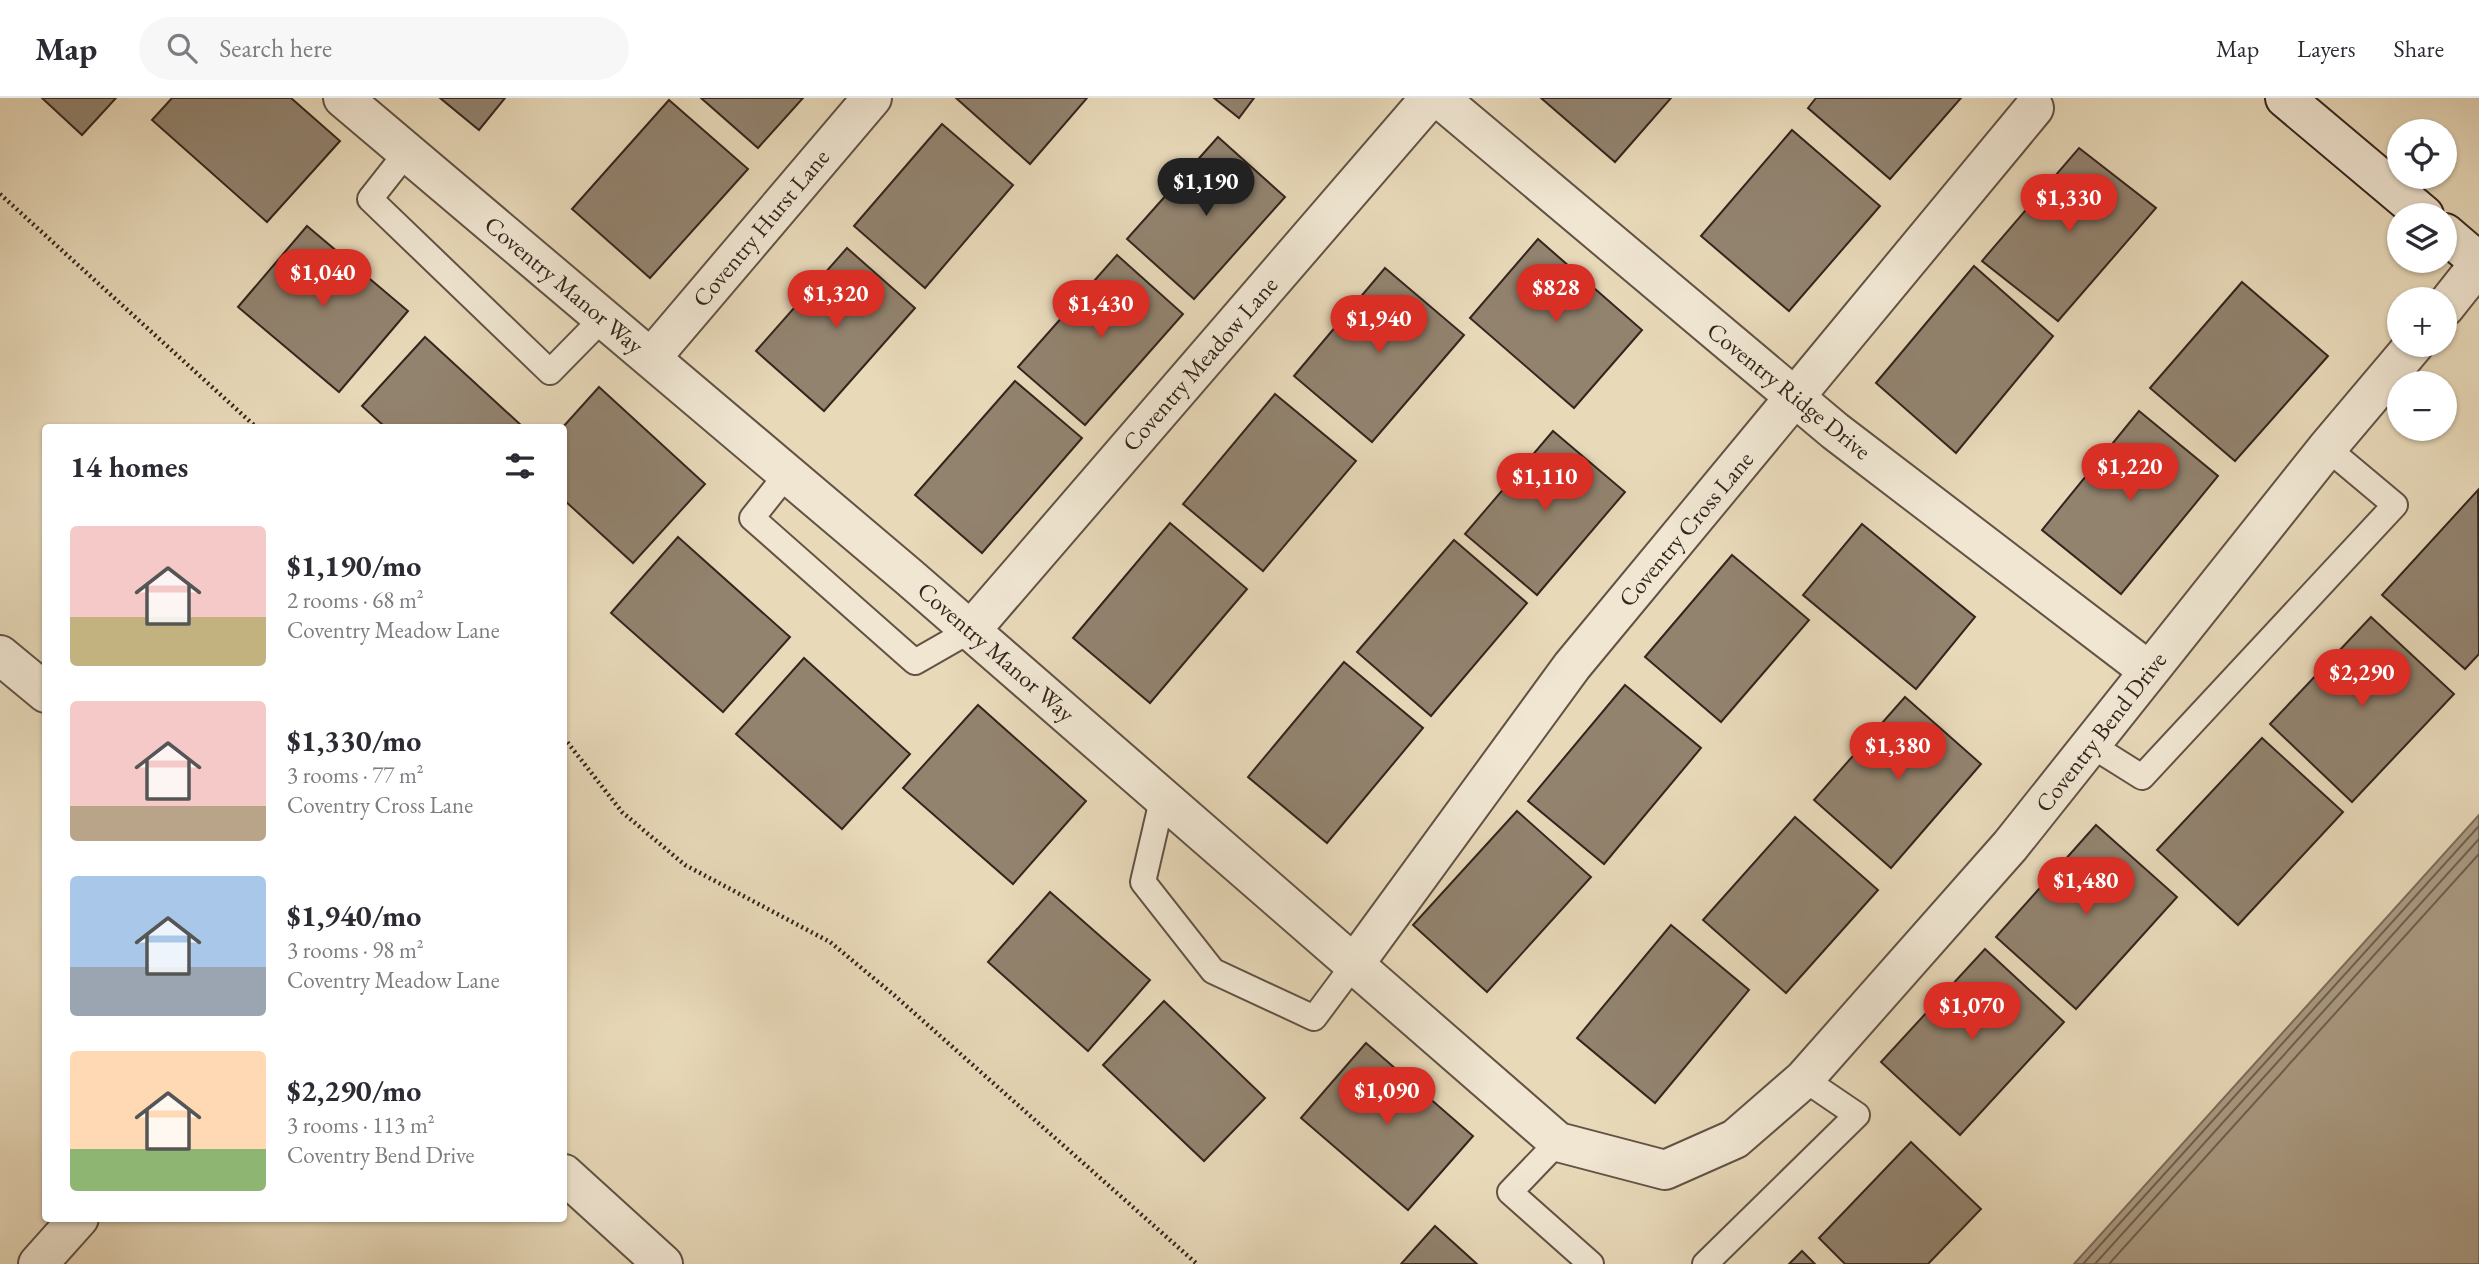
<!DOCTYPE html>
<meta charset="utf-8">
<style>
body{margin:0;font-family:"EB Garamond",serif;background:#f7f7f7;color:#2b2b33;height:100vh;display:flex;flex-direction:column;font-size:26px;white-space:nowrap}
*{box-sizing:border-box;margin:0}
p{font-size:23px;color:#7c7c81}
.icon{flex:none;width:38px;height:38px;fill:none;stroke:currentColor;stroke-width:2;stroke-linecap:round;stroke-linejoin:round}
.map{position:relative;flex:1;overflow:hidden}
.side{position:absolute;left:42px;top:326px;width:525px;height:798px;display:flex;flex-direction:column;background:#fff;border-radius:7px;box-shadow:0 2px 5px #0004}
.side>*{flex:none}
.fabs{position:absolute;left:2387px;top:21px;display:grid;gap:14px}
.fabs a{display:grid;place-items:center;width:70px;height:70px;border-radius:50%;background:#fff;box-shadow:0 2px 5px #0004;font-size:35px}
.price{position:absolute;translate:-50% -60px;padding:0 16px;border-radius:24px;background:#d93025;color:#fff;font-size:23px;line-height:46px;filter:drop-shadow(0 2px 4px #0008)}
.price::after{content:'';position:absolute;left:50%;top:42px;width:21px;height:16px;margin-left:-10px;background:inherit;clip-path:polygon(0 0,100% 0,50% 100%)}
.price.active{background:#222;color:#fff}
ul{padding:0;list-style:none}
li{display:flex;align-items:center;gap:21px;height:175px;padding:0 28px}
li span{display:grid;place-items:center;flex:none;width:196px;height:140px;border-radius:7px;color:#555}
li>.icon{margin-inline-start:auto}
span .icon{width:84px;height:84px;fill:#fffc;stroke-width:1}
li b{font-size:30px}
h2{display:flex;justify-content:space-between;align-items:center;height:84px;padding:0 28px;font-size:30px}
header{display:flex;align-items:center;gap:42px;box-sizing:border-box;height:98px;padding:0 35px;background:#fff;border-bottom:2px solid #e1e1e2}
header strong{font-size:33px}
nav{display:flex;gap:38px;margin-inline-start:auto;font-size:24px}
.search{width:490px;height:63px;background:#f7f7f7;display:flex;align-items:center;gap:18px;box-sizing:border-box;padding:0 24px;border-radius:38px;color:#7c7c81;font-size:26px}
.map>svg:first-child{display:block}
</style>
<header>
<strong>Map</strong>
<div class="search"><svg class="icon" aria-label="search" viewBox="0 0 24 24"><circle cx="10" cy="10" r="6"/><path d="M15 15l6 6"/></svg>Search here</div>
<nav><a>Map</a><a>Layers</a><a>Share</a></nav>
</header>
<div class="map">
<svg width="2479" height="1166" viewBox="0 0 2479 1166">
<rect width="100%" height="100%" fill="#e8d9b9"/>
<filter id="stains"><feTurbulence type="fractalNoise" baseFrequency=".00286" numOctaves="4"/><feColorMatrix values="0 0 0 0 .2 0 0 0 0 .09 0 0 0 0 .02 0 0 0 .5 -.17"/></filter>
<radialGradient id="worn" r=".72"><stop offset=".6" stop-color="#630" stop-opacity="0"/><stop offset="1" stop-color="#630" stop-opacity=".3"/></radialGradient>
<path fill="#ab9c84" stroke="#7c6c5b" stroke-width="2" d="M 2479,717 L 2479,1166 L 2074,1166 Z"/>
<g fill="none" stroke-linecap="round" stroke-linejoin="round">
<g stroke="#706051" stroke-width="2">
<path d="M 2083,1166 L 2479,728"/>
<path d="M 2095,1166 L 2479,741"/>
<path d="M 2109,1166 L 2479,756"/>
</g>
</g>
<g fill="#92836f" stroke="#35251e" stroke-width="2">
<path d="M 42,0 L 116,0 L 82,37 Z"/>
<path d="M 172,0 L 291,0 L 340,43 L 267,124 L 152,22 Z"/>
<path d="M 440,0 L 505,0 L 479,32 Z"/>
<path d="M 701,0 L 803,0 L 758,50 Z"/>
<path d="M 956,0 L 1087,0 L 1030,66 Z"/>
<path d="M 1214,0 L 1254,0 L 1239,20 Z"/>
<path d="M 1541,0 L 1671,0 L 1615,64 Z"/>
<path d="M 1816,0 L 1961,0 L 1890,81 L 1808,10 Z"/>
<path d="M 669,2 L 748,71 L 650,180 L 572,111 Z"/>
<path d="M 942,26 L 1013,87 L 925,190 L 854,128 Z"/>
<path d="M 1792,32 L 1880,108 L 1789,213 L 1701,138 Z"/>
<path d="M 1218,39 L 1285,99 L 1194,201 L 1127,141 Z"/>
<path d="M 2079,50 L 2156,110 L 2058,223 L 1982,163 Z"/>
<path d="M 307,128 L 408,213 L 339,294 L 238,209 Z"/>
<path d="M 1538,141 L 1642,232 L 1574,310 L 1470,220 Z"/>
<path d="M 847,150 L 915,210 L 824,313 L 756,253 Z"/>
<path d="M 1117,157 L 1183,216 L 1085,327 L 1018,269 Z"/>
<path d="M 1974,168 L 2053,238 L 1956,355 L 1876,285 Z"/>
<path d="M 1385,170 L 1464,237 L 1372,344 L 1294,278 Z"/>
<path d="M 2242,184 L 2328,258 L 2235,363 L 2150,290 Z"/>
<path d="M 425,239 L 523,329 L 385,329 L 362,308 Z"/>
<path d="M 1015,283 L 1082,340 L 982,455 L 915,397 Z"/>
<path d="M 599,289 L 705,386 L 633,465 L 564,402 L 563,329 Z"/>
<path d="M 1275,296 L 1356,363 L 1263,473 L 1183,406 Z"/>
<path d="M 2139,313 L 2218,378 L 2121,496 L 2042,432 Z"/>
<path d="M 1553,333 L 1625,394 L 1537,497 L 1465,436 Z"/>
<path d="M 2478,392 L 2479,556 L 2465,571 L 2382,497 Z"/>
<path d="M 1170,425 L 1247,491 L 1150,605 L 1073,540 Z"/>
<path d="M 1862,426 L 1975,519 L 1916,591 L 1803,497 Z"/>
<path d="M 678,439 L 790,539 L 723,614 L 611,515 Z"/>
<path d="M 1454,442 L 1527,505 L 1431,618 L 1357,554 Z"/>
<path d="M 1732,457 L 1809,522 L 1721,624 L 1645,559 Z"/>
<path d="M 2371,519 L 2454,596 L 2352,704 L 2270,626 Z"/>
<path d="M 804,560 L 910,656 L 842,731 L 736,636 Z"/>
<path d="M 1344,564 L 1423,630 L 1327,745 L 1248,679 Z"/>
<path d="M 1625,587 L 1701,650 L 1604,766 L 1528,703 Z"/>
<path d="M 1905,599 L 1981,666 L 1891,770 L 1814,702 Z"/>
<path d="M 978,607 L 1086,703 L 1013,786 L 903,690 Z"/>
<path d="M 2262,640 L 2343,714 L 2238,827 L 2157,752 Z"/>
<path d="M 1517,713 L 1591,779 L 1487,894 L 1413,827 Z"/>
<path d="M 1795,719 L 1878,792 L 1786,895 L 1703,822 Z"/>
<path d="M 2096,727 L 2177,799 L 2076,911 L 1996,839 Z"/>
<path d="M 1050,794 L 1150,882 L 1088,953 L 988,864 Z"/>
<path d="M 1671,827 L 1749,892 L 1655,1005 L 1577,940 Z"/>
<path d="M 1985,851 L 2064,924 L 1960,1037 L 1881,964 Z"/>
<path d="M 1164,903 L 1265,1000 L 1204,1063 L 1103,967 Z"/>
<path d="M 1366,945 L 1473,1038 L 1408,1112 L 1301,1020 Z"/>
<path d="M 1911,1044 L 1981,1111 L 1928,1166 L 1845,1166 L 1819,1140 Z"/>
<path d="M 1435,1128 L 1477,1166 L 1401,1166 Z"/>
<path d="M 1802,1153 L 1815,1166 L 1789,1166 Z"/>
</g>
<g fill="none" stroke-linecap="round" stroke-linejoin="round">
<defs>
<g id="lane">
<path d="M 407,54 L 370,101 L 550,274 L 603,220"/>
<path d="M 787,376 L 752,420 L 915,564 L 971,532"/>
<path d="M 2091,647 L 2142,679 L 2395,407 L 2327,350"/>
<path d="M 1163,698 L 1143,784 L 1213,873 L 1314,920 L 1355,865"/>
<path d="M 1558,1044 L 1510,1094 L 1591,1166"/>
<path d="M 1705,1166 L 1857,1017 L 1804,981"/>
</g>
<g id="street">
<path d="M 343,0 L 909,479 L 1558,1044 L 1665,1072 L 1735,1041 L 1804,981 L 2010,748 L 2327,350 L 2414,247"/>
<path d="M 1439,0 L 1835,333 L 2149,573"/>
<path d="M 2445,209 L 2479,166"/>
<path d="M 651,260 L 872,0"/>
<path d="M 971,532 L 1430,0"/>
<path d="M 0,557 L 46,595"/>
<path d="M 1355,865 L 1572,568 L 2034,10"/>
<path d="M 564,1076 L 663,1166"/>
<path d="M 38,1166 L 79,1120"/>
</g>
<g id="secondary">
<path d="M 2285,0 L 2424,117"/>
<path d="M 2445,135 L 2479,164"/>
</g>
</defs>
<use href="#lane" stroke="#625245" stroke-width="28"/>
<use href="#street" stroke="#625245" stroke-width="42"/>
<use href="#secondary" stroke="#35251e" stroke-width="42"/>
<g stroke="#35251e" stroke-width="4.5" stroke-dasharray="2 3.5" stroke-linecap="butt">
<path d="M 0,96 L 256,329"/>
<path d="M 564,640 L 622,714 L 685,767 L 830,844 L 894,897 L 1197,1166"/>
</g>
<use href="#lane" stroke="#f0e6d2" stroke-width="24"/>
<use href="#street" stroke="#f0e6d2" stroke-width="38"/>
<use href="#secondary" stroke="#f0e6d2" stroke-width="38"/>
</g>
<g text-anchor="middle" stroke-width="7" stroke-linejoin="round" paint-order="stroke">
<g font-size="24" fill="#35251e" stroke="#f0e6d2">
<text transform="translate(761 130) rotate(-50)" y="8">Coventry Hurst Lane</text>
<text transform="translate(564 187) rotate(40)" y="8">Coventry Manor Way</text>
<text transform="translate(1200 266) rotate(-49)" y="8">Coventry Meadow Lane</text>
<text transform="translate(1789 293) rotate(39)" y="8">Coventry Ridge Drive</text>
<text transform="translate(1686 431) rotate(-50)" y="8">Coventry Cross Lane</text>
<text transform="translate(996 554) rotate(41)" y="8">Coventry Manor Way</text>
<text transform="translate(2101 634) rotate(-52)" y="8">Coventry Bend Drive</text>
</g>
</g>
<rect width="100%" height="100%" filter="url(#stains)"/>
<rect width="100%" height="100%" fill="url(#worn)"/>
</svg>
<div class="fabs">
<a><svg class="icon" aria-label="locate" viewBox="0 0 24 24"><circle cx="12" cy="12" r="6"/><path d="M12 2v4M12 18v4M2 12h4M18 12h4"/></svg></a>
<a><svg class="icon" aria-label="layers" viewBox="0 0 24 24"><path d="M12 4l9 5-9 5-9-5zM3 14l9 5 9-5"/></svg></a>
<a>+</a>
<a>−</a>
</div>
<b class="price active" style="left:1206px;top:120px">$1,190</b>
<b class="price" style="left:2069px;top:136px">$1,330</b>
<b class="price" style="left:323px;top:211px">$1,040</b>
<b class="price" style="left:1556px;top:226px">$828</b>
<b class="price" style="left:836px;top:232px">$1,320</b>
<b class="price" style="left:1101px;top:242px">$1,430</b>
<b class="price" style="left:1379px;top:257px">$1,940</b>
<b class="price" style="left:2130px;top:405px">$1,220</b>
<b class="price" style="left:1545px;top:415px">$1,110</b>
<b class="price" style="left:2362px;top:611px">$2,290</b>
<b class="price" style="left:1898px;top:684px">$1,380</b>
<b class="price" style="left:2086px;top:819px">$1,480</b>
<b class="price" style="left:1972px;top:944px">$1,070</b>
<b class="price" style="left:1387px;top:1029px">$1,090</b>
<section class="side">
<h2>14 homes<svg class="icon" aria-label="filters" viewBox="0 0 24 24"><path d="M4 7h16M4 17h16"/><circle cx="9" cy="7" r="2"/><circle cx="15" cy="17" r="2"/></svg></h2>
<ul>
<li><span style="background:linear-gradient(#f6c9c9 65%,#c2b280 0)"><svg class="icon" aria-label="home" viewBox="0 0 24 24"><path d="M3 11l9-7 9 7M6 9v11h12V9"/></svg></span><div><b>$1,190/mo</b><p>2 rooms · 68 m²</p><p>Coventry Meadow Lane</p></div></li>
<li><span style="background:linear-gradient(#f6c9c9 75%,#b9a48a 0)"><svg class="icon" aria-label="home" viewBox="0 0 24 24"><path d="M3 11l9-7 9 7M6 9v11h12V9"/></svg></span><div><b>$1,330/mo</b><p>3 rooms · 77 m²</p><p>Coventry Cross Lane</p></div></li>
<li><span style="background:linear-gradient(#a9c7e8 65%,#9aa5b1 0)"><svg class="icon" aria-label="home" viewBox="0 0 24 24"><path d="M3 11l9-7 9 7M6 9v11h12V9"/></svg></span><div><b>$1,940/mo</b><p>3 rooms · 98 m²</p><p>Coventry Meadow Lane</p></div></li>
<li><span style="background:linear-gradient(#ffd9b3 70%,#8fb573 0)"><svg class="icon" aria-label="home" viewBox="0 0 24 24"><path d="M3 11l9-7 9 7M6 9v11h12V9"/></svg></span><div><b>$2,290/mo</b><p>3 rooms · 113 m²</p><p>Coventry Bend Drive</p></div></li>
</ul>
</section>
</div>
